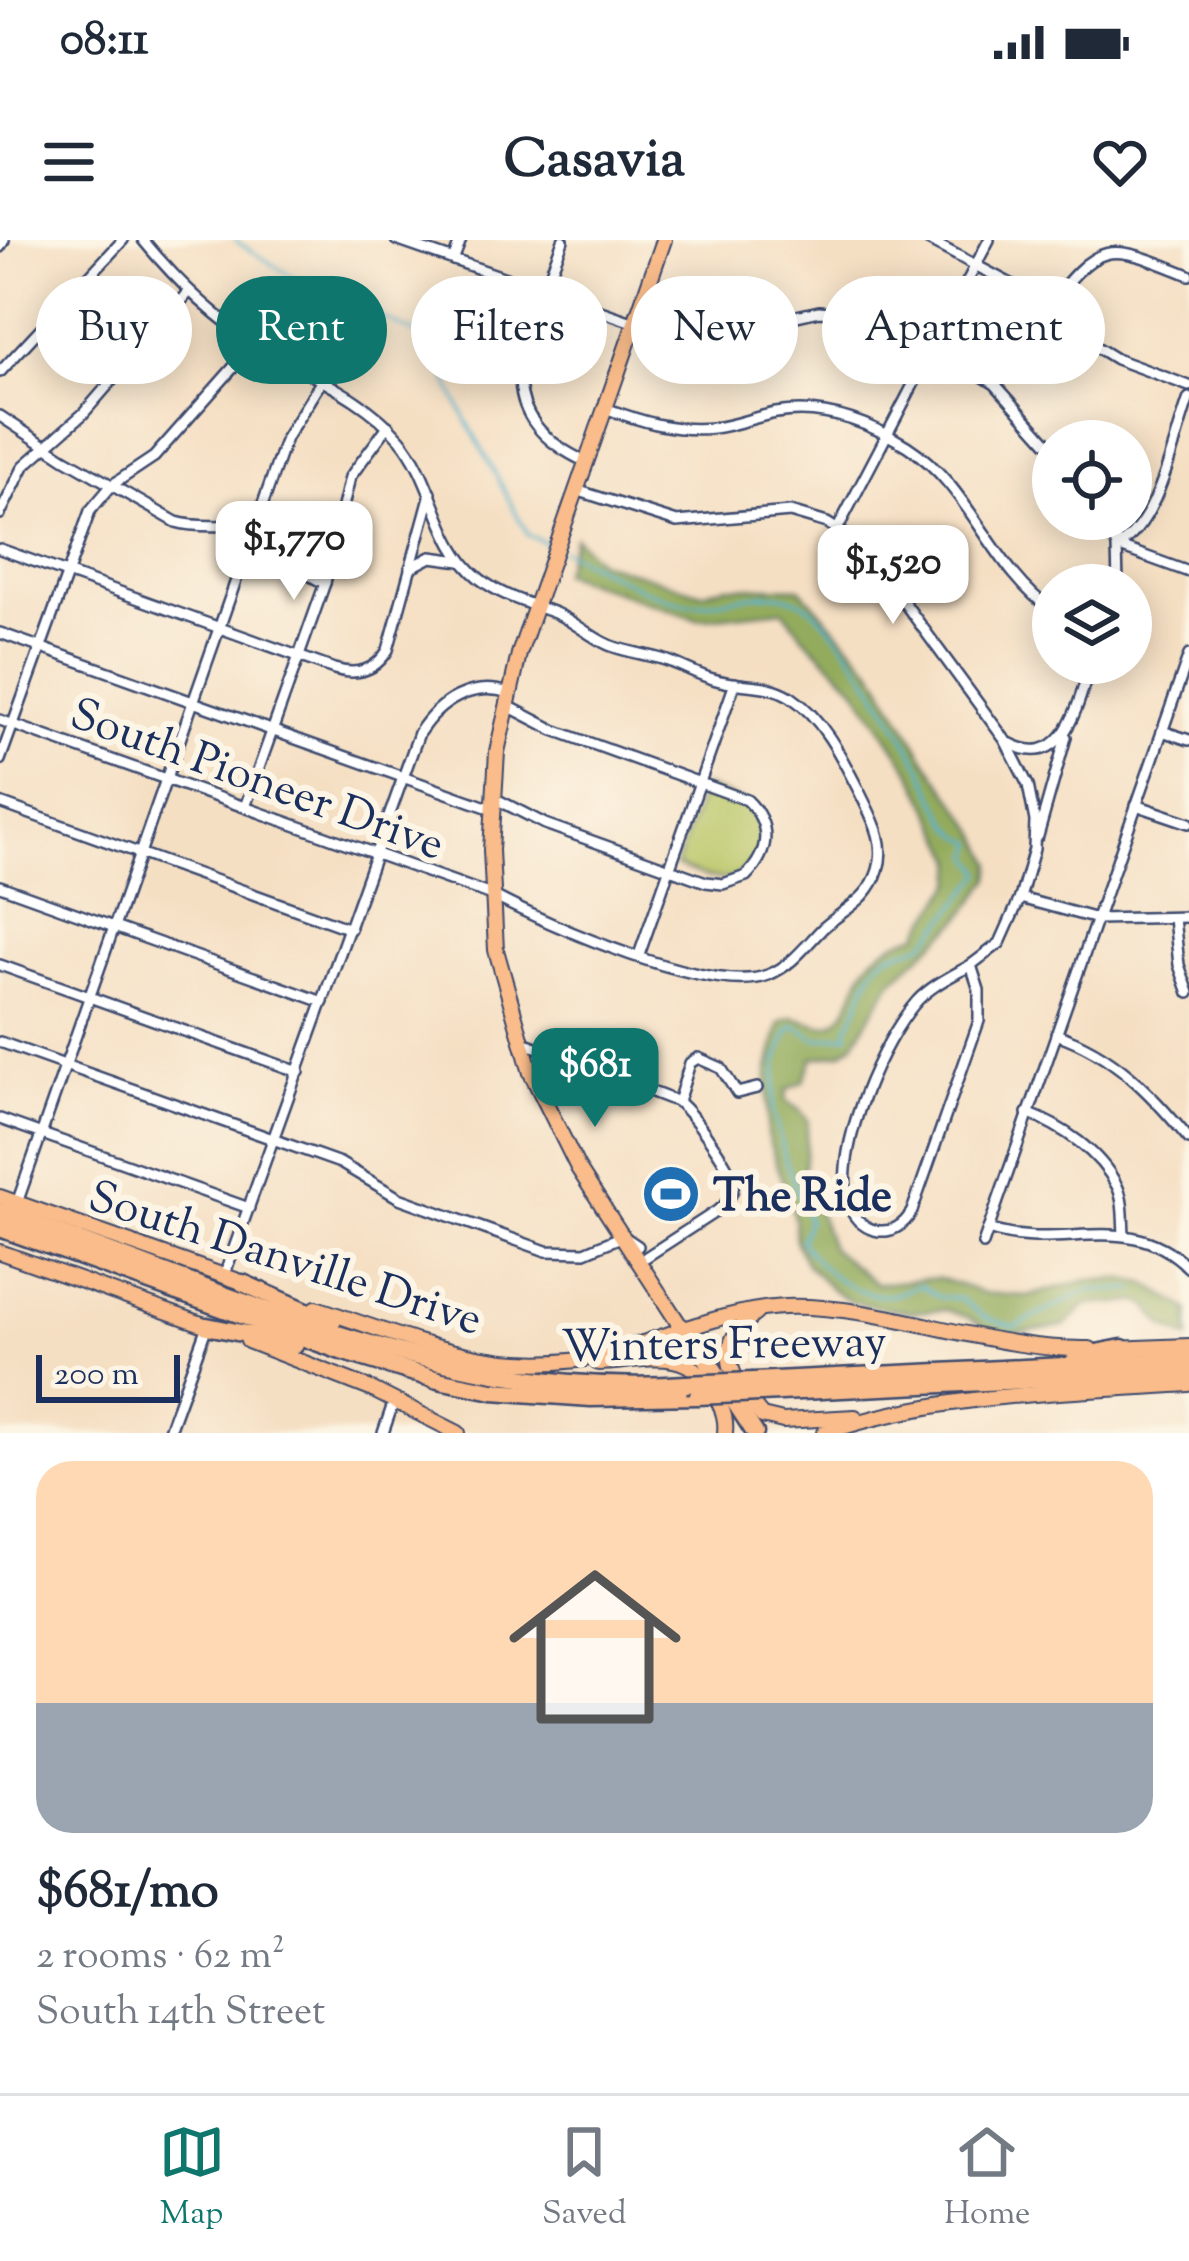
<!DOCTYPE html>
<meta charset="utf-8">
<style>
body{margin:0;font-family:"Sorts Mill Goudy",serif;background:#f6f6f7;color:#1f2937;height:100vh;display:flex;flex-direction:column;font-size:45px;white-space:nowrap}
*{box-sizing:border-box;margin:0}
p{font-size:39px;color:#747a83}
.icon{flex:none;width:66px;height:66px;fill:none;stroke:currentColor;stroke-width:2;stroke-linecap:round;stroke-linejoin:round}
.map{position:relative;height:1193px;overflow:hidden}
.details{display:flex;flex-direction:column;background:#fff;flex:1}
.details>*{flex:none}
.banner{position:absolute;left:36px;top:36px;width:1119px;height:108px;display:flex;gap:24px}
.fabs{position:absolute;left:1032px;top:180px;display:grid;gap:24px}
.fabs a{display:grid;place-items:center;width:120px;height:120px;border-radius:50%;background:#fff;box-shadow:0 6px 30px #0003;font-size:60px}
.scale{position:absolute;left:36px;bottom:30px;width:144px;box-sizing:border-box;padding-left:12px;border:6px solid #1b2f5e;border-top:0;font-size:33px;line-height:42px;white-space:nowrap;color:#1b2f5e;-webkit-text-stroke:9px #fcf5e5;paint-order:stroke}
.price{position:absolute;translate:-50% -102px;padding:0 27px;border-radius:24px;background:#fff;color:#222;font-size:39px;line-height:78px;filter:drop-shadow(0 3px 6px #0008)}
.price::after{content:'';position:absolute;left:50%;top:72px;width:36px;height:27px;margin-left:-18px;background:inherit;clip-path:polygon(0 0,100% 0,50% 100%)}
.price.active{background:#0f766e;color:#fff}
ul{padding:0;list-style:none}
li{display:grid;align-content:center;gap:24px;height:636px;padding:0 36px}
li span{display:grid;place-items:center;height:372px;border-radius:36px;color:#555}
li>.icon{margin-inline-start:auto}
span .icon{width:216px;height:216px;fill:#fffc;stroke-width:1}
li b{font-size:51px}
.pill{padding:0 42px;border-radius:54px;background:#fff;box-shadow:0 6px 30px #0003;font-size:42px;line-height:108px}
.pill.active{background:#0f766e;color:#fff}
.status{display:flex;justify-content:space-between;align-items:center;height:84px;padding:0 60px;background:#fff;direction:ltr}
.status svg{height:33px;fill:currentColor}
header{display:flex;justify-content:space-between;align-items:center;height:156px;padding:0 36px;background:#fff;font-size:54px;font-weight:700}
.tab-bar{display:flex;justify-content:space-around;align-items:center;height:168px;border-top:3px solid #e0e1e3;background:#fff;font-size:33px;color:#747a83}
.tab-bar a{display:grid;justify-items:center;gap:6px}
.tab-bar .active{color:#0f766e}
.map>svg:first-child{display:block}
</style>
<div class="status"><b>08:11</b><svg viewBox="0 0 49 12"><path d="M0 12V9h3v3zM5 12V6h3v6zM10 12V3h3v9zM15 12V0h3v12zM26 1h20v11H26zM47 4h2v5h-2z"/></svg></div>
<header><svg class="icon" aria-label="menu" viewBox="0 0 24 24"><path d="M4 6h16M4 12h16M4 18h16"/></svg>Casavia<svg class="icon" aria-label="heart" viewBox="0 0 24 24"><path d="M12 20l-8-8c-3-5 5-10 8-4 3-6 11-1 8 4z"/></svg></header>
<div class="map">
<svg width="1189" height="1193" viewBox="0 0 1189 1193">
<rect width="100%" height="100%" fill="#fcf5e5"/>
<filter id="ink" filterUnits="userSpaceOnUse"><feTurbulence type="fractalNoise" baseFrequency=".00833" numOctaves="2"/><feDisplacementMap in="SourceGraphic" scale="24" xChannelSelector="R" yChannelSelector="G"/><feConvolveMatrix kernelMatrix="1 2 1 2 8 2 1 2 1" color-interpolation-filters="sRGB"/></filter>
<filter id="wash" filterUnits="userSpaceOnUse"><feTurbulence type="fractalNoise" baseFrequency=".004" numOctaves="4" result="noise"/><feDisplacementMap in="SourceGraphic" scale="48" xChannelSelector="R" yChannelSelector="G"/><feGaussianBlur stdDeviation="2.7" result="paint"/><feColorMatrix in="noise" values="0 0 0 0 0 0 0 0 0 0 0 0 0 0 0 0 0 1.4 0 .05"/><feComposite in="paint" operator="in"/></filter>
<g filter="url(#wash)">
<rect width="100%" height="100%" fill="#f5dfc3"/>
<path fill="#bac668" stroke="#6a7a63" stroke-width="3" d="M 704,546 C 718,552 737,557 748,566 C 775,590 757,637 723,639 C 707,640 690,631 676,626 Z"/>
<path fill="#93ab5c" stroke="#576d5d" stroke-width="3" d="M 575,297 L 598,321 L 702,353 L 725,346 L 800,348 L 873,430 L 927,522 L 978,592 L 993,623 L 991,639 L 960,680 L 892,741 L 854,803 L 841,813 L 813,818 L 804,841 L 787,850 L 786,861 L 801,871 L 808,881 L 804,931 L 831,1008 L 876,1044 L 938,1038 L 984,1053 L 1026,1056 L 1088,1040 L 1125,1039 L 1145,1043 L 1189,1070 L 1189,1099 L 1165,1087 L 1147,1066 L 1138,1062 L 1086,1065 L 1065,1086 L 999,1095 L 967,1077 L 946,1070 L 911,1072 L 851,1062 L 831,1048 L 806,1024 L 796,1003 L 794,977 L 767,895 L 768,833 L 780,783 L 793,777 C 802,779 813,784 822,785 C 850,786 854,743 867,725 C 876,711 901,698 917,695 L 954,642 L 956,620 L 913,535 L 855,447 L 804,397 L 783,370 L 697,379 L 562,333 Z"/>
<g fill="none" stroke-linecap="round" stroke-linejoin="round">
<g stroke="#50b3cf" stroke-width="3">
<path d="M 234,0 L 331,61 L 385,79 L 429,100 L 461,170 L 528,295 L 553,306"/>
<path d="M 562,310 C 589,322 664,364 690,364 C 731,364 779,338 814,371 C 855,409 891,475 919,523 C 931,544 943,582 961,595 C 965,599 971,599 976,603 L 972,616 L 983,633 C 970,647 934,696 922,704 C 909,712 893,709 880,721 C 862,740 863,767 847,787 L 848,795 L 817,799 L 795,786 L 788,792 L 777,822 L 773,871 L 786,922 L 808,980 L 801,1002 C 821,1031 854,1058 892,1055 C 903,1054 910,1047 920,1045 L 938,1057 L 961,1059 L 985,1078 L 1015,1087 L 1089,1050 L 1137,1050"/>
</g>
</g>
</g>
<g filter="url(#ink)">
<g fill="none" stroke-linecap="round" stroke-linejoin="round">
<defs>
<g id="minor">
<path d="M 396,0 L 667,94 L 721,93 L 819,71 L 872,76 L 934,105 L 995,144 L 1053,209"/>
<path d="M 563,0 C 533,86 473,170 586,222"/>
<path d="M 928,0 L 1011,44 L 1072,92 L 1116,119 L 1189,146"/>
<path d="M 0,7 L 4,0"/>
<path d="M 453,20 L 461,0"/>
<path d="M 1044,71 C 1101,0 1105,1 1189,35"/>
<path d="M 0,132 L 123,0"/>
<path d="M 605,168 C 640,181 674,192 713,188 C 734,186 754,177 776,173 C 822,165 868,182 907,206 C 971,247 991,328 1053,371"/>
<path d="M 0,176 L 64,218 L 176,282 C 201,290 229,281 253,291 C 281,304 295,332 325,343"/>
<path d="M 576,250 L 677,282 L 790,272 L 827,283 L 862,305 L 1005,500 L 1028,545 L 1035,581 L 1034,609 L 1020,658 L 1000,703 L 971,725"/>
<path d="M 0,274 L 24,226 L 83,174 L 189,52"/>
<path d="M 1104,279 L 1117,306 L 1118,345"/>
<path d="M 838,288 L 989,0"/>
<path d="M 1117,306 C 1159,284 1173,201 1189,158"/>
<path d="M 1117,306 L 1189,332"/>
<path d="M 0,309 L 334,429 C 357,436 375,431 388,410 L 431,253"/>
<path d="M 410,328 L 431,317 L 461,321"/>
<path d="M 0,393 L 492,569"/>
<path d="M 0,480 L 494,656 C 548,685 712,757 768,735 C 793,725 805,706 823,688 C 844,669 869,660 878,630 C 887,602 872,578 860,553 C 843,520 823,478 791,457 C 766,441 740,448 713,439 C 695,434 680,424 662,419 C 645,414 626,412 609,405 C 590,397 574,381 555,373 C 529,363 503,357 480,339 C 437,305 435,240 400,199 C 361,154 305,135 257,104 C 212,76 176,40 143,0"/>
<path d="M 1162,491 L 1189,500"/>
<path d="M 1009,503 C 1066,533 1078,462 1091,423"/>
<path d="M 0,520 L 90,271 L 112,245 L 154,217 L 255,103"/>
<path d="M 494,558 L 545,584 L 706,642 L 723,644 L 746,636 C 770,612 772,584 747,560 L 554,490 L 506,465"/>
<path d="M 0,563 L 350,689"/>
<path d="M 1136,565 L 1189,583"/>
<path d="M 245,567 L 325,343 L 350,237 L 388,186"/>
<path d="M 1038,596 L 1066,497"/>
<path d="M 0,646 L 323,762"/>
<path d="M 1020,658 L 1097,679 L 1189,677"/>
<path d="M 1174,678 L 1179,725 L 1189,753"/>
<path d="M 639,715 L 735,443"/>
<path d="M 0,725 L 299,832"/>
<path d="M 971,725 L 979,750 L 979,781 L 912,971 C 895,1004 854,994 847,958 C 837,903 881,802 917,761 C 932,745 952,736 971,725 Z"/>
<path d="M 1056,794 C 1114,814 1150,852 1189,899"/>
<path d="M 0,802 L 340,923 L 399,958 L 546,1011 L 585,1012 L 623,996 L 638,1006"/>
<path d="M 523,802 L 678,862 C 693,874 728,923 733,941 C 735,952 728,959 723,967 L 646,1017"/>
<path d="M 678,862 L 690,823 L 698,818 L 721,828 L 737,853 L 757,848"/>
<path d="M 1027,873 C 1062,886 1100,912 1117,946 C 1124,960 1123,979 1124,995"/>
<path d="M 0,879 L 249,968"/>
<path d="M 17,963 L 286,198 L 322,140"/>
<path d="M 988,989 C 1060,1014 1129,967 1189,1028"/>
<path d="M 983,1004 L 1189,415"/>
<path d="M 224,1036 L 419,493 C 439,462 471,441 509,453"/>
<path d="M 168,1193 L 207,1086"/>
<path d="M 383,1193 L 394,1161"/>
</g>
<g id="major">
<path d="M 664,0 L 519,414 L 497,512 L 491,610 L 496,710 L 531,833 L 578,928 L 679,1084 L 688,1090"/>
<path d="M 0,957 L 250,1045"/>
<path d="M 0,1012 L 216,1089"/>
<path d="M 316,1068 C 414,1100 503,1141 608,1114 C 665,1098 724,1070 784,1067 C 888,1064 986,1111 1090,1109"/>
<path d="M 756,1073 C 710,1107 732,1140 762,1176 L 783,1181 L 855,1177"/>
<path d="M 248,1101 L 371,1149 L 458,1193"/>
<path d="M 1112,1109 L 1189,1106"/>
<path d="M 598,1123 C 641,1122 686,1104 711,1148 C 720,1164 727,1175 725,1193"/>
<path d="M 824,1193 C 940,1153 1068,1152 1189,1144"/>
</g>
<g id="highway">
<path d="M 0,972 C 226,1050 442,1161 686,1144"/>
<path d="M 0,988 L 341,1111 L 438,1140 L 493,1151 L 591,1158 L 698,1156"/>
<path d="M 243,1043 L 332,1082"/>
<path d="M 207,1086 L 295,1104"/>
<path d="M 688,1090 L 755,1193"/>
<path d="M 1076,1117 L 1122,1108"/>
<path d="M 753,1141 L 1189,1120"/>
<path d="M 760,1153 L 1189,1132"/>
</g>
</defs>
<use href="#minor" stroke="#3c496d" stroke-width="14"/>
<use href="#major" stroke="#3c496d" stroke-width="18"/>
<use href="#highway" stroke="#3c496d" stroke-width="21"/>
<use href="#minor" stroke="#fff" stroke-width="9"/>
<use href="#major" stroke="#f9bc8a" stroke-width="14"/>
<use href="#highway" stroke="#f9bc8a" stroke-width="16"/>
<defs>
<g id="highway-bridge">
<path d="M 686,1144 L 753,1141"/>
<path d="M 698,1156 L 760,1153"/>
</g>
</defs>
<use href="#highway-bridge" stroke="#3c496d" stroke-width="21" stroke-linecap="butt"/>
<use href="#highway-bridge" stroke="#f9bc8a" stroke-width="16"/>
</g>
</g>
<defs>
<symbol id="stadium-disc" viewBox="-11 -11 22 22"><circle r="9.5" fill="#1f6fb2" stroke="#fcf5e5"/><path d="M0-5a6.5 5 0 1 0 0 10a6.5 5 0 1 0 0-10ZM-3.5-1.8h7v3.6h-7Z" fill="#fff"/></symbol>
</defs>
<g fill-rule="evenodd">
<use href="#stadium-disc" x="638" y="921" width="66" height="66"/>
</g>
<g text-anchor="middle" stroke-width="12" stroke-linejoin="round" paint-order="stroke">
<g font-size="45" fill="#1b2f5e" stroke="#fcf5e5">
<text transform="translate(258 537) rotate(20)" y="16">South Pioneer Drive</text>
<text transform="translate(286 1016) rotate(18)" y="16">South Danville Drive</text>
<text transform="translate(724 1102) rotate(-1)" y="16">Winters Freeway</text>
</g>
<g font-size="45" font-weight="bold" fill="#1b2f5e" stroke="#fcf5e5" text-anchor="start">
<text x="713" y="970">The Ride</text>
</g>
</g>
</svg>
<div class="fabs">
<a><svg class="icon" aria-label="locate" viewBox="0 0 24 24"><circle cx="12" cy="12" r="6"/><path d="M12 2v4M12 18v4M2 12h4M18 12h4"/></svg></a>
<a><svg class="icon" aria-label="layers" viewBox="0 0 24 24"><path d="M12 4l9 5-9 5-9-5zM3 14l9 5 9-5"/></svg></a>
</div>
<div class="scale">200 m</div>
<b class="price" style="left:294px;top:363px">$1,770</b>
<b class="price" style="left:893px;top:387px">$1,520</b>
<b class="price active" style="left:595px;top:890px">$681</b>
<div class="banner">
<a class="pill">Buy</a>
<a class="pill active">Rent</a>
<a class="pill">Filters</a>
<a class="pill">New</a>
<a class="pill">Apartment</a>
</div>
</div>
<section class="details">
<ul>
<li><span style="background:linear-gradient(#ffd9b3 65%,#9aa5b1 0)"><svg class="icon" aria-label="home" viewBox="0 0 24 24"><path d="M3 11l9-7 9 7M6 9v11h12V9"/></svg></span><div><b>$681/mo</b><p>2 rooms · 62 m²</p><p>South 14th Street</p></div></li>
</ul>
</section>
<nav class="tab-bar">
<a class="active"><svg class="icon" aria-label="map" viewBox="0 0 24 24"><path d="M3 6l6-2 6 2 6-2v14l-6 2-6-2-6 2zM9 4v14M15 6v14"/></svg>Map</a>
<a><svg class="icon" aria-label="saved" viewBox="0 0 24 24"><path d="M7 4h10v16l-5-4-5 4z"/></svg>Saved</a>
<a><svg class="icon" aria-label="home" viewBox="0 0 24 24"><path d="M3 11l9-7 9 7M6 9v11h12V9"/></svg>Home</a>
</nav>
